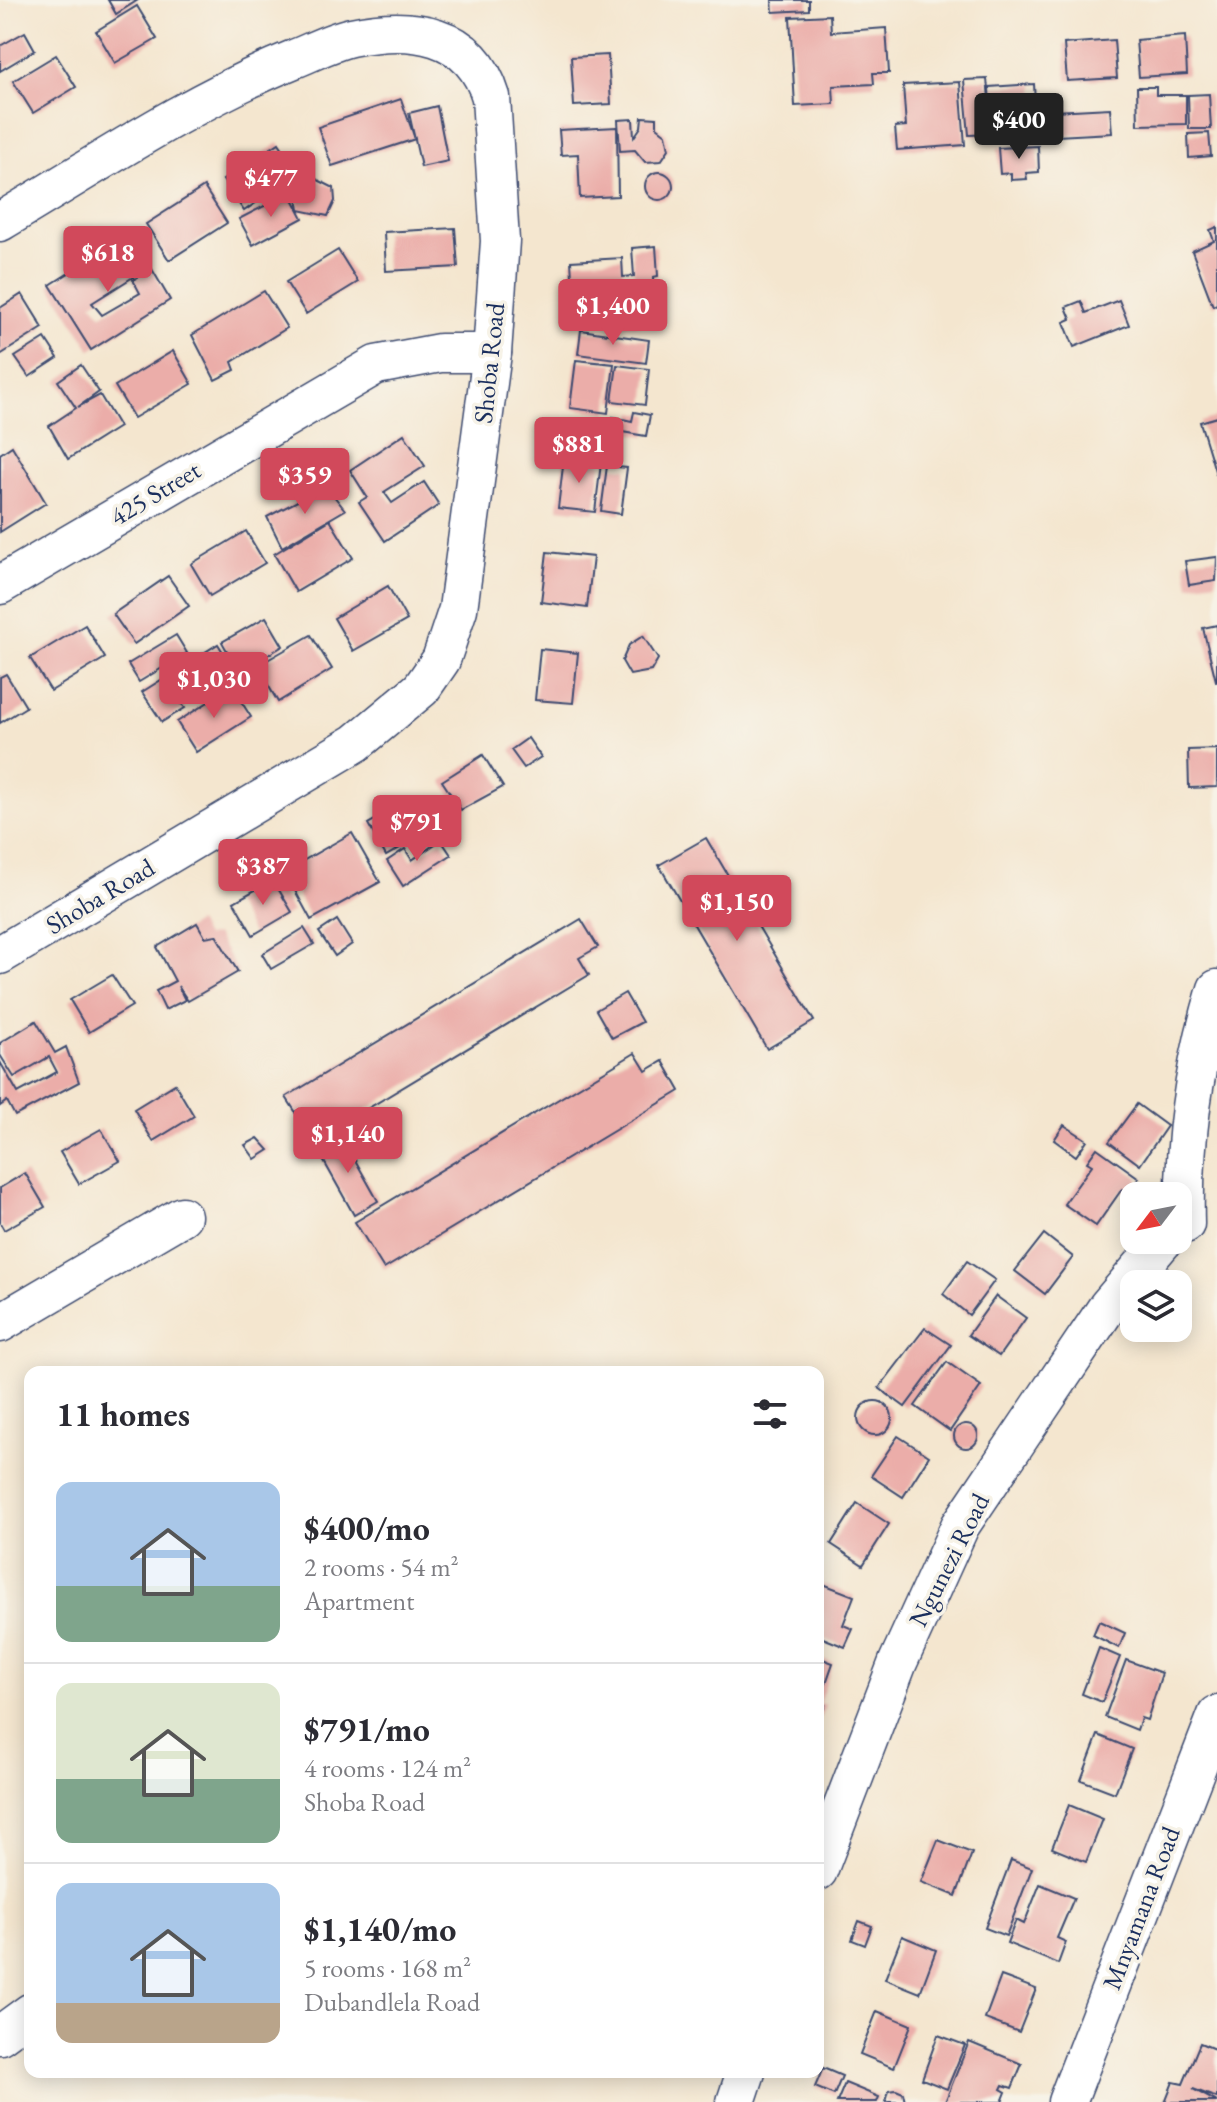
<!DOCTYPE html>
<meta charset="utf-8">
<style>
body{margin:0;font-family:"EB Garamond",serif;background:#f2f2f3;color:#2b2b33;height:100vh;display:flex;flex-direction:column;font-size:30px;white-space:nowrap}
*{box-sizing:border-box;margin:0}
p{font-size:26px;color:#7c7c81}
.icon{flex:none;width:44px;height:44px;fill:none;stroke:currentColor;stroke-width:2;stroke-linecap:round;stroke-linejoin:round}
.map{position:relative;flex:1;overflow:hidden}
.drawer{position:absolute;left:24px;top:1366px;width:800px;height:712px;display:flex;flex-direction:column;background:#fff;border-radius:16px;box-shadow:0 4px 20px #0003}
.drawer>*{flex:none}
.needle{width:52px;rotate:238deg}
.tools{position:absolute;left:1120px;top:1182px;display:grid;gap:16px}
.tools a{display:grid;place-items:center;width:72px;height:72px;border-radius:16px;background:#fff;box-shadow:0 4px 20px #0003;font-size:40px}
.price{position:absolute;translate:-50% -68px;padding:0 18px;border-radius:8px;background:#d1495b;color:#fff;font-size:26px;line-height:52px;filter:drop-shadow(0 2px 4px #0008)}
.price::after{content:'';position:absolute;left:50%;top:48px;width:24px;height:18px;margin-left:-12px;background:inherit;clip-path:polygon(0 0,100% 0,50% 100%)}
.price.selected{background:#222;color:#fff}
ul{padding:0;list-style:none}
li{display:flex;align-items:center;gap:24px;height:200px;padding:0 32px}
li+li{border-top:2px solid #e1e1e2}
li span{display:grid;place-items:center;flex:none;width:224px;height:160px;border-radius:16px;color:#555}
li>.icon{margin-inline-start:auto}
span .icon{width:96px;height:96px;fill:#fffc;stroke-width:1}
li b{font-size:34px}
h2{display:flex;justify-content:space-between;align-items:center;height:96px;padding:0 32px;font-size:34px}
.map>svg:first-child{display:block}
</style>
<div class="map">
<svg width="1217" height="2102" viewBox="0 0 1217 2102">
<rect width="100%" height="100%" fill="#f7f3e8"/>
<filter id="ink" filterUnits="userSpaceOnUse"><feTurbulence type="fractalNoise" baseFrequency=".0125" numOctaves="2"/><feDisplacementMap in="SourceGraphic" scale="16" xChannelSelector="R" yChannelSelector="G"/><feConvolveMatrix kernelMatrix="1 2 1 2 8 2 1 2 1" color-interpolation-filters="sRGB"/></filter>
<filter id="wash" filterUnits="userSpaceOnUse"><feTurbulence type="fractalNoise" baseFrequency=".006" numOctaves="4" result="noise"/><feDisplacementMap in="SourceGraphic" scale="32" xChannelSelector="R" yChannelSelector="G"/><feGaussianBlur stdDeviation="1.8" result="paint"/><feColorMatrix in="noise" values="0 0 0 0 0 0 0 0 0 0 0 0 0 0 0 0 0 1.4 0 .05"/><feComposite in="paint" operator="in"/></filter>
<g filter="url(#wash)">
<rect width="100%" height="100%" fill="#f4e6cf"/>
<g id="blocks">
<g fill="#ebada9">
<path d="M 108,0 L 138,0 L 116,14 Z"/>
<path d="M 772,0 L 809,0 L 809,10 L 773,12 Z"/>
<path d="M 137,6 L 157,39 L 115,63 L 96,31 Z"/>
<path d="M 830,15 L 831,32 L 886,28 L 889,73 L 873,73 L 874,84 L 833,86 L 834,104 L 795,106 L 790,17 Z"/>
<path d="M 25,32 L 35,50 L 0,71 L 0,46 Z"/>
<path d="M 1185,36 L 1187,74 L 1139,77 L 1136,40 Z"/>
<path d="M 1114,40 L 1117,78 L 1067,81 L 1064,44 Z"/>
<path d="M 56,55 L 76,87 L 33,113 L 13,81 Z"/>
<path d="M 608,55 L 611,104 L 574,106 L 571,57 Z"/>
<path d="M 987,79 L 990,108 L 989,87 L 1034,84 L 1036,121 L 991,124 L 992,134 L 969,135 L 964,80 Z"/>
<path d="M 960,82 L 965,145 L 897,150 L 895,127 L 906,126 L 903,85 Z"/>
<path d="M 1137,87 L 1156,87 L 1156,95 L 1186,95 L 1186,124 L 1138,125 Z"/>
<path d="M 1209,94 L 1211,129 L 1189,129 L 1188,95 Z"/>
<path d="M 401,99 L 415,139 L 332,166 L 318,127 Z"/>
<path d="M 437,106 L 448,161 L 421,167 L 409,113 Z"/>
<path d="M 1110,108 L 1112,133 L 1057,136 L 1055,111 Z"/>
<path d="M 642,117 L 657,118 L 657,127 L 666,134 L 669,149 L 661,161 L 645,162 L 635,150 L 620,151 L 618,120 L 633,119 L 634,137 L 641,127 Z"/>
<path d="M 617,127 L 618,196 L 580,198 L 578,154 L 561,155 L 559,130 Z"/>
<path d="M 1209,133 L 1211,156 L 1189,158 L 1188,134 Z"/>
<path d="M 279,143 L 299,173 L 244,211 L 223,180 Z"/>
<path d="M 1038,146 L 1039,172 L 1026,173 L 1027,179 L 1011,180 L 1011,173 L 1000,174 L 998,148 Z"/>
<circle cx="659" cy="186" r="14"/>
<path d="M 316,179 L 334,188 L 335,201 L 328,216 L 299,210 L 296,190 Z"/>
<path d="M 204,187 L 227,223 L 169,260 L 146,224 Z"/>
<path d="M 290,193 L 303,218 L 253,245 L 239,219 Z"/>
<path d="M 1217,227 L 1217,304 L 1213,306 L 1192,251 L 1214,241 L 1210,230 Z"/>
<path d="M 455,228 L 458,267 L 386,271 L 384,232 Z"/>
<path d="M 121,240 L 141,272 L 92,303 L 102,315 L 140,293 L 133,280 L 152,269 L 170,300 L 91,350 L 50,285 Z"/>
<path d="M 656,246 L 658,276 L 653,277 L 654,324 L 612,326 L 611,306 L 574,308 L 571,261 L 622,258 L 623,277 L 634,276 L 632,248 Z"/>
<path d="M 338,250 L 358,282 L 306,314 L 286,282 Z"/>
<path d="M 264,291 L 287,328 L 232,362 L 235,370 L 215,380 L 192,335 Z"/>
<path d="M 22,294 L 43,328 L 0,355 L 0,308 Z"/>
<path d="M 1119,300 L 1129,325 L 1074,347 L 1064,322 L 1071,319 L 1066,307 L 1081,301 L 1086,313 Z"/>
<path d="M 581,330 L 649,340 L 646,363 L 578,354 Z"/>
<path d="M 45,338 L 58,358 L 29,377 L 15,357 Z"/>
<path d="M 173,351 L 192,384 L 134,418 L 115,386 Z"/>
<path d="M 576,360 L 614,364 L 608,413 L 570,408 Z"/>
<path d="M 81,365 L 99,392 L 78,407 L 100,395 L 119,427 L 68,459 L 49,426 L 76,408 L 58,381 Z"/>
<path d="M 617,365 L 649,369 L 645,405 L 612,401 Z"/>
<path d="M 634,412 L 650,415 L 646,436 L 610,430 L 613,417 L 632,421 Z"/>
<path d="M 1217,417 L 1217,474 L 1216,474 L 1200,422 Z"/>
<path d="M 404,434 L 425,466 L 384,492 L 392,503 L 424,482 L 439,505 L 385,541 L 359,502 L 367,497 L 350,470 Z"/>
<path d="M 12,446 L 46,503 L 0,532 L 0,454 Z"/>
<path d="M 564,458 L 601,463 L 595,512 L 558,508 Z"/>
<path d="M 607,466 L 627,468 L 621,514 L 601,511 Z"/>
<path d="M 326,486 L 345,510 L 282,547 L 267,517 Z"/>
<path d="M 330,520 L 353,558 L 296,592 L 274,554 Z"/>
<path d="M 246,531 L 265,563 L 210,596 L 191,564 Z"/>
<path d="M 547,552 L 593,557 L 587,608 L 541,602 Z"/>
<path d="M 1217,557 L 1216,581 L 1189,585 L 1185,561 Z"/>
<path d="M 168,576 L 189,606 L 134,644 L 113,614 Z"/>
<path d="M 388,586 L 407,620 L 353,651 L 334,618 Z"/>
<path d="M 266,617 L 283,646 L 239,672 L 222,642 Z"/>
<path d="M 85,625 L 105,658 L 51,691 L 30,658 Z"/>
<path d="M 1217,625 L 1217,681 L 1216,681 L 1203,628 Z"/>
<path d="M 176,635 L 187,653 L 139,682 L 128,664 Z"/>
<path d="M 311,635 L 332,669 L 278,702 L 257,666 Z"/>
<path d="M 643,636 L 658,659 L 651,671 L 630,675 L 622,661 L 629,645 Z"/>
<path d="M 218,644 L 239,678 L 229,684 L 224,676 L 181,703 L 185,708 L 162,722 L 142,692 Z"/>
<path d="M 540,649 L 578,653 L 573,703 L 535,700 Z"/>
<path d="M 6,674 L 26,707 L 0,723 L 0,677 Z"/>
<path d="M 232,687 L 251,717 L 196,752 L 177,722 Z"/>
<path d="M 528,738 L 541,757 L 524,768 L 511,750 Z"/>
<path d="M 1217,749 L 1217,787 L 1189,788 L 1188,750 Z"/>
<path d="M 483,755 L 503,787 L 461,810 L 442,781 Z"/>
<path d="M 410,800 L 427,832 L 386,856 L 368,824 Z"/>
<path d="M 352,833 L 380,882 L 311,920 L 280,863 L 295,854 L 299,863 Z"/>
<path d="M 706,838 L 814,1021 L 767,1049 L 659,865 Z"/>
<path d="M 441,840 L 451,855 L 403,886 L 387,861 L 405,849 L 412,860 Z"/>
<path d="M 273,880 L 292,912 L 253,935 L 234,902 Z"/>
<path d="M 581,919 L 598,947 L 579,958 L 589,975 L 314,1141 L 286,1097 Z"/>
<path d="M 337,920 L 352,944 L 335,956 L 319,932 Z"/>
<path d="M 197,923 L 205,937 L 216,935 L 238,972 L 188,1001 L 178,986 L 185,1000 L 165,1010 L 156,991 L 175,981 L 157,947 Z"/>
<path d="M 304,928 L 314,944 L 271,969 L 262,954 Z"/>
<path d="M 112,975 L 132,1006 L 89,1032 L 70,1000 Z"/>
<path d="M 625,993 L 642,1022 L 612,1038 L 596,1010 Z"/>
<path d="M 36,1021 L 55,1053 L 66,1047 L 79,1082 L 15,1116 L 7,1101 L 0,1106 L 0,1062 L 18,1093 L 57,1072 L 49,1057 L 14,1077 L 0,1055 L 0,1043 Z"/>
<path d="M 635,1053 L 646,1071 L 663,1061 L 680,1091 L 384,1269 L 355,1222 Z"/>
<path d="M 175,1084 L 194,1116 L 153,1141 L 134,1109 Z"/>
<path d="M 1137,1104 L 1167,1126 L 1140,1165 L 1109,1142 Z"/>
<path d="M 1064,1125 L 1087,1140 L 1076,1156 L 1054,1140 Z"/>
<path d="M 101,1129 L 120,1161 L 79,1184 L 60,1152 Z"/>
<path d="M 341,1135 L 378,1201 L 354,1215 L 317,1149 Z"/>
<path d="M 258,1138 L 269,1150 L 255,1159 L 245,1145 Z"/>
<path d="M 1097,1148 L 1139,1178 L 1128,1193 L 1122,1189 L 1096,1226 L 1064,1204 L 1092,1165 L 1087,1162 Z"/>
<path d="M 25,1173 L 45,1207 L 4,1230 L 0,1223 L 0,1188 Z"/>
<path d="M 1044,1234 L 1073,1257 L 1045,1294 L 1015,1271 Z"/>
<path d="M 967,1261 L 995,1280 L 969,1315 L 943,1294 Z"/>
<path d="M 996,1296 L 1026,1318 L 999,1356 L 968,1335 Z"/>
<path d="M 925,1328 L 951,1345 L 905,1407 L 879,1388 Z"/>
<path d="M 947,1362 L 981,1386 L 950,1431 L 915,1406 Z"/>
<circle cx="875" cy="1418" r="17"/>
<circle cx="966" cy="1436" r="12"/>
<path d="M 898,1436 L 929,1456 L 903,1497 L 871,1476 Z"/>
<path d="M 857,1503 L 889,1524 L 863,1565 L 831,1544 Z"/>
<path d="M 818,1582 L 854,1596 L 843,1625 L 853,1629 L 845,1647 L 818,1636 Z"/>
<path d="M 1099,1621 L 1125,1633 L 1119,1648 L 1093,1635 Z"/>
<path d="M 1099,1648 L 1120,1657 L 1102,1702 L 1082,1694 Z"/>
<path d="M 818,1657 L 833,1663 L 819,1703 L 825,1705 L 818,1722 Z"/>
<path d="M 1126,1660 L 1162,1673 L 1147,1720 L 1141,1718 L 1137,1730 L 1105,1717 Z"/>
<path d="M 1098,1735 L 1132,1749 L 1115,1793 L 1081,1780 Z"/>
<path d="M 1069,1805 L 1103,1819 L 1086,1862 L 1052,1848 Z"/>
<path d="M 938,1840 L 972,1853 L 956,1896 L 921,1882 Z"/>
<path d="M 1011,1860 L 1032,1868 L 1006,1936 L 985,1928 Z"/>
<path d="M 1040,1884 L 1074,1898 L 1057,1938 L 1066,1942 L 1058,1964 L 1007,1943 L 1016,1920 L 1024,1924 Z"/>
<path d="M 859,1921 L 872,1926 L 865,1945 L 852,1940 Z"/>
<path d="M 902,1936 L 936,1950 L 920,1993 L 885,1979 Z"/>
<path d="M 1001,1976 L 1036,1989 L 1019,2032 L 985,2019 Z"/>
<path d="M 877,2011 L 911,2025 L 894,2068 L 860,2054 Z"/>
<path d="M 938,2035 L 965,2045 L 947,2089 L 922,2079 Z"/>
<path d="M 969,2042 L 1022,2064 L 1012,2088 L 1003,2085 L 1001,2089 L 1006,2092 L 1002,2102 L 945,2102 Z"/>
<path d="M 1200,2043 L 1217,2050 L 1217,2098 L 1193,2089 L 1217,2102 L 1165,2102 L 1173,2082 L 1183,2084 Z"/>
<path d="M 823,2068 L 842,2076 L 834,2095 L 815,2087 Z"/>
<path d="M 845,2083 L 879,2097 L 877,2102 L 837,2102 Z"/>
<path d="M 896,2090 L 903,2093 L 905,2102 L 886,2102 L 889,2091 Z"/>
</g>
</g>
</g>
<g filter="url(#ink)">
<use href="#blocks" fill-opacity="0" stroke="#3c4a6f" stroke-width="2"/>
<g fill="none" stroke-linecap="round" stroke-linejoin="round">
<defs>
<g id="minor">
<path d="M 0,222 C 96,165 191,101 294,59 C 312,52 332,41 351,37 C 411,25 471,31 491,97 L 500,241 L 492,353 L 458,609 L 441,660 L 421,689 L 356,743 L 0,955"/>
<path d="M 0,585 L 376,365 L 440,353 L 492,353"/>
<path d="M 1185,1224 C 1183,1142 1193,1068 1217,989"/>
<path d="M 0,1323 L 182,1216"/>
<path d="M 818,1871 L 898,1662 L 960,1526 L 1108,1306 L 1164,1240"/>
<path d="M 0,2035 L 30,2013"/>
<path d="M 736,2102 L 746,2072"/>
<path d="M 1067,2102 L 1217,1715"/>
</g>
</defs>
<use href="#minor" stroke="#3c4a6f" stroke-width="41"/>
<use href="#minor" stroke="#fff" stroke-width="38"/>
</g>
</g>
<g text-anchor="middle" stroke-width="7" stroke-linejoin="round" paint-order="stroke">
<g font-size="26" fill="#1b2f5e" stroke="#f7f3e8">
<text transform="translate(489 363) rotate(-84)" y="9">Shoba Road</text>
<text transform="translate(155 493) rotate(-31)" y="9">425 Street</text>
<text transform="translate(100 896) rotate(-31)" y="9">Shoba Road</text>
<text transform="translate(949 1560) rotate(-63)" y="9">Ngunezi Road</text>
<text transform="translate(1141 1908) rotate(-69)" y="9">Mnyamana Road</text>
</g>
</g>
</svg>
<div class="tools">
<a><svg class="needle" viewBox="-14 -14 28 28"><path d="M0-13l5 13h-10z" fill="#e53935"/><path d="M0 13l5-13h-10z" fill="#7c7c81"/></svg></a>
<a><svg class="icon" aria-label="layers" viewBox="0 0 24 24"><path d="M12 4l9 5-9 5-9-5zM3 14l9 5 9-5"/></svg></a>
</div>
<b class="price selected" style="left:1019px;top:161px">$400</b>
<b class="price" style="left:271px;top:219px">$477</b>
<b class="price" style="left:108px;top:294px">$618</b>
<b class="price" style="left:613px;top:347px">$1,400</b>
<b class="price" style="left:579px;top:485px">$881</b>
<b class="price" style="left:305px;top:516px">$359</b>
<b class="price" style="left:214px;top:720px">$1,030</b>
<b class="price" style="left:417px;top:863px">$791</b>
<b class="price" style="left:263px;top:907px">$387</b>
<b class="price" style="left:737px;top:943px">$1,150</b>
<b class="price" style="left:348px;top:1175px">$1,140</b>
<section class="drawer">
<h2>11 homes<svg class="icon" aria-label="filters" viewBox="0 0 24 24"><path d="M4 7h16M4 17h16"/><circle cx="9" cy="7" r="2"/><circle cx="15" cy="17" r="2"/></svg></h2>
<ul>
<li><span style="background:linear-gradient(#a9c7e8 65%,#7fa58c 0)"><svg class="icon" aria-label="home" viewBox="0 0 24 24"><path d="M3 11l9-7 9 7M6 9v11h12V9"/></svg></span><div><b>$400/mo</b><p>2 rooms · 54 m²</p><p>Apartment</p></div></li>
<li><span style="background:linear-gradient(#dfe7d0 60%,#7fa58c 0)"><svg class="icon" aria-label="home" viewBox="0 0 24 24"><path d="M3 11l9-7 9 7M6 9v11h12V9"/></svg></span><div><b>$791/mo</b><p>4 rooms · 124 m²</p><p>Shoba Road</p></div></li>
<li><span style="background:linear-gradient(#a9c7e8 75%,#b9a48a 0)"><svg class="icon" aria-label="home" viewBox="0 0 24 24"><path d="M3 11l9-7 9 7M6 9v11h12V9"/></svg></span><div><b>$1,140/mo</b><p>5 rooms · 168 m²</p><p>Dubandlela Road</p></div></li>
</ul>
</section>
</div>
